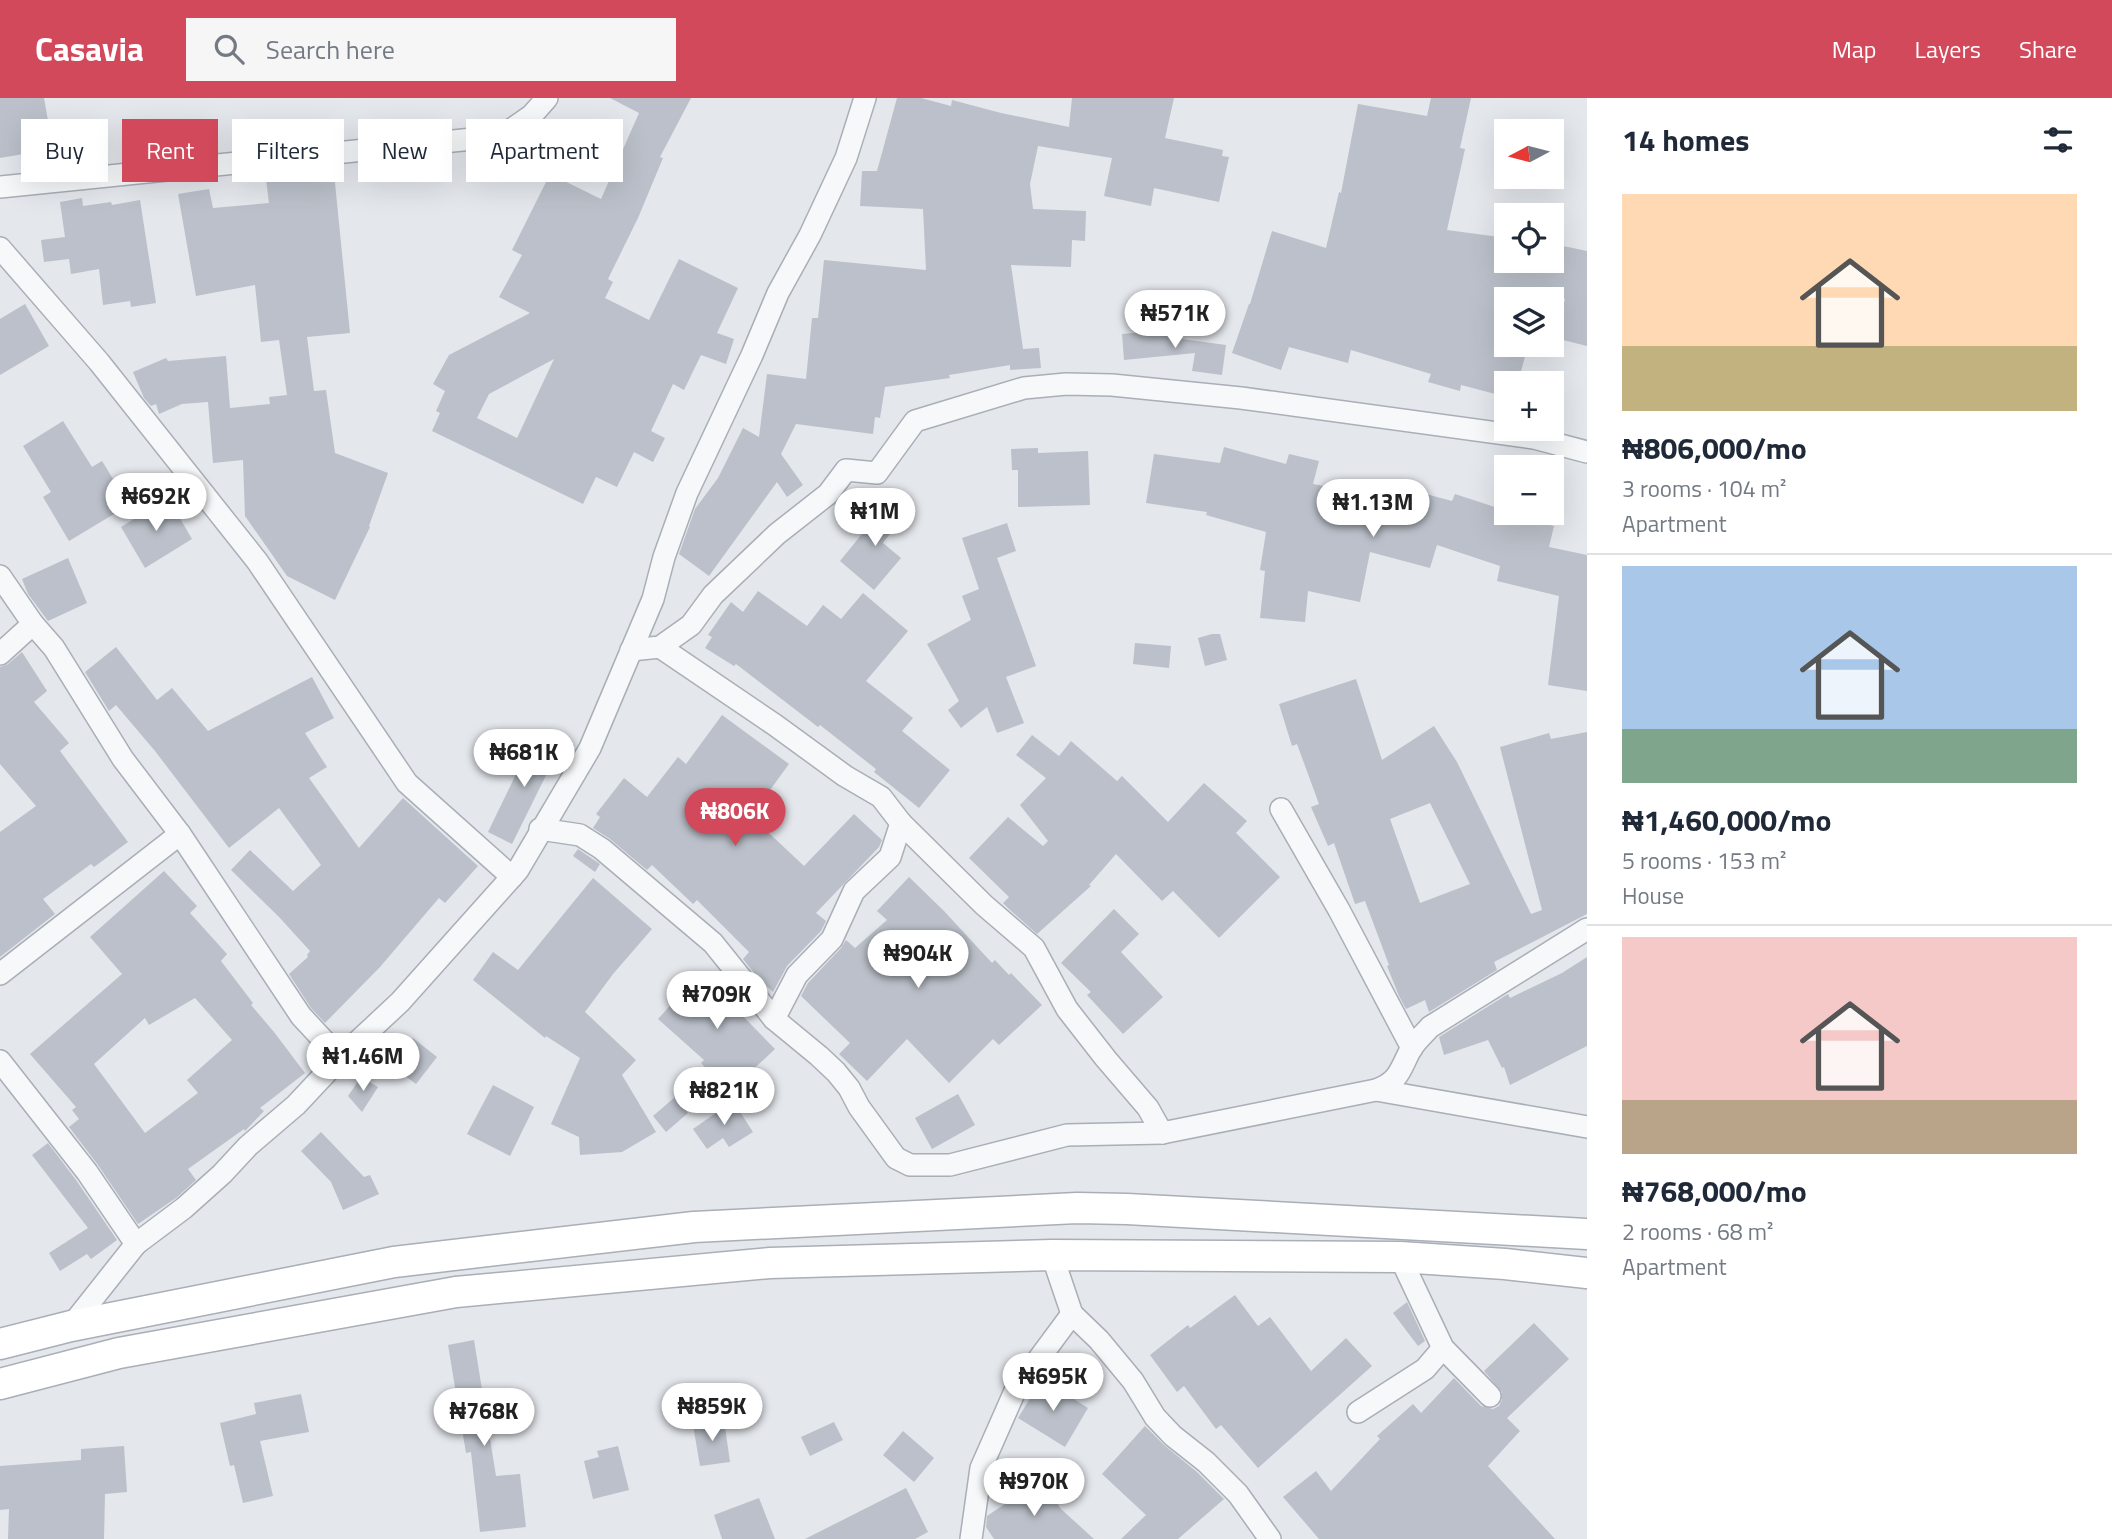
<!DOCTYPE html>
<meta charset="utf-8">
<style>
body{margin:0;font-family:"Titillium Web",sans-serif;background:#f6f6f7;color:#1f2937;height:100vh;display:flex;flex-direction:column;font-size:26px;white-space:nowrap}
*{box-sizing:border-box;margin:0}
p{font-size:23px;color:#747a83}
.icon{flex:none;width:38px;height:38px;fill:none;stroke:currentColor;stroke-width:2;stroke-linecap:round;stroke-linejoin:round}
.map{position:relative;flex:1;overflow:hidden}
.side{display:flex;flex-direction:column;background:#fff;width:525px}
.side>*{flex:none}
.guide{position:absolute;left:21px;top:21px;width:665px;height:63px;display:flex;gap:14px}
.needle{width:46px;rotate:263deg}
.tools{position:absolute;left:1494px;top:21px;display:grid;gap:14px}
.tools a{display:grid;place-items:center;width:70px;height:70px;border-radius:0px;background:#fff;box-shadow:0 7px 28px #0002;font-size:35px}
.price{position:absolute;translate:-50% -60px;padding:0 16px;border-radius:24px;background:#fff;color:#222;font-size:23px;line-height:46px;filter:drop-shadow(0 2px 4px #0008)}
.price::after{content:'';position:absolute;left:50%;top:42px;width:21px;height:16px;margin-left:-10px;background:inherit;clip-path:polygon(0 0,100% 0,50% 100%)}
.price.selected{background:#d1495b;color:#fff}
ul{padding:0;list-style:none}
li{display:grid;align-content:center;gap:14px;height:371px;padding:0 35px}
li+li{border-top:2px solid #e0e1e3}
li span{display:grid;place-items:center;height:217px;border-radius:0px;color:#555}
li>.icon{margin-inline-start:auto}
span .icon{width:126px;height:126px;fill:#fffc;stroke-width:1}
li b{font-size:30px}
h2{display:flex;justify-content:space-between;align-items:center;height:84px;padding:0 35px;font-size:30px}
.pill{padding:0 24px;border-radius:0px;background:#fff;box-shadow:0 7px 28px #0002;font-size:24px;line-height:63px}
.pill.selected{background:#d1495b;color:#fff}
header{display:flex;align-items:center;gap:42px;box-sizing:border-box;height:98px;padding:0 35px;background:#d1495b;color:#fff}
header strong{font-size:33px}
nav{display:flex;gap:38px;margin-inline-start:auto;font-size:24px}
.search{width:490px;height:63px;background:#f6f6f7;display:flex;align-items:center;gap:18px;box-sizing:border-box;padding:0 24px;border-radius:0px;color:#747a83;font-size:26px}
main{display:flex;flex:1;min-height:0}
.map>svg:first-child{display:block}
</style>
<header>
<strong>Casavia</strong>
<div class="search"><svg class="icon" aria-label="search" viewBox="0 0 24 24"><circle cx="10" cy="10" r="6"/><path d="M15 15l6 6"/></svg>Search here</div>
<nav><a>Map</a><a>Layers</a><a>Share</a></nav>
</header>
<main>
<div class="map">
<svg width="1587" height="1441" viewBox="0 0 1587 1441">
<rect width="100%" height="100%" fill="#e4e7ec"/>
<g fill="#bbc0ca" fill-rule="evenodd">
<path d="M 0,0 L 44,0 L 53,51 L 0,60 Z"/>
<path d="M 610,0 L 691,0 L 660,59 L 663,60 L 638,120 L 608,181 L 613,184 L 605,200 L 649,222 L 679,161 L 738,190 L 717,235 L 734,241 L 726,266 L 701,257 L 684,292 L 673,286 L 651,333 L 665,340 L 653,364 L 634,354 L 617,389 L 596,379 L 583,406 L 432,333 L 440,315 L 436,313 L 445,293 L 433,286 L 449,257 L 530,215 L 499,199 L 522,157 L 512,152 L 550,76 L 601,101 L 639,15 ZM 554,261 L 517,340 L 477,320 L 489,296 Z"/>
<path d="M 897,0 L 921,0 L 951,8 L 952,2 L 1001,15 L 1069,29 L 1072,0 L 1174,0 L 1165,40 L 1223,52 L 1222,58 L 1229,59 L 1219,104 L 1154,90 L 1151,108 L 1104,98 L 1112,60 L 1038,48 L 1030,86 L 1033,111 L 1086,113 L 1085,143 L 1072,142 L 1071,169 L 1011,167 L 1023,251 L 1039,250 L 1041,270 L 1010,272 L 1010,267 L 949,277 L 950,280 L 885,289 L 880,320 L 875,319 L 873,336 L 796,326 L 781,356 L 803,387 L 787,399 L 777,384 L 709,478 L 679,456 L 695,411 L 718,380 L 743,330 L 759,339 L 767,276 L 806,281 L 812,220 L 818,220 L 824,162 L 926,172 L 923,111 L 860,108 L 862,73 L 877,73 Z"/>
<path d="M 1431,0 L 1471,0 L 1460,50 L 1465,51 L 1447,132 L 1507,140 L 1507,163 L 1560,163 L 1563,148 L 1587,153 L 1587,248 L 1555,240 L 1565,201 L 1507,190 L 1507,247 L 1528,247 L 1518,285 L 1507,285 L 1507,299 L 1461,287 L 1460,293 L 1428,284 L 1431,276 L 1351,252 L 1348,265 L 1289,249 L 1281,272 L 1232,255 L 1249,206 L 1250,206 L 1272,133 L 1326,150 L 1339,94 L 1341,95 L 1358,6 L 1427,18 Z"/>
<path d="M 334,75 L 350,235 L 307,239 L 314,293 L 326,292 L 335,355 L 388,375 L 369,428 L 370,429 L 335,502 L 287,478 L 245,418 L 243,362 L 213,365 L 208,304 L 182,306 L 159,316 L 156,306 L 151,308 L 144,300 L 133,274 L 166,260 L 168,263 L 226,258 L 230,310 L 270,306 L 269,299 L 287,297 L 279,242 L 261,244 L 255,187 L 196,198 L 178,96 L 209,91 L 213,110 L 269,105 L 266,81 L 288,79 L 288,82 Z"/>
<path d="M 82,100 L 83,108 L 111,104 L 112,107 L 140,102 L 156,205 L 131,209 L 130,203 L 103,207 L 99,171 L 71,176 L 69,161 L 44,164 L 41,142 L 65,139 L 60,104 Z"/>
<path d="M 25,206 L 49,248 L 0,277 L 0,221 Z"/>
<path d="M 1167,232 L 1167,239 L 1226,247 L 1222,277 L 1192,273 L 1195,255 L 1124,262 L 1122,236 Z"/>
<path d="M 63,323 L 92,369 L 102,363 L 129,407 L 69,443 L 43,399 L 51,394 L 23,348 Z"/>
<path d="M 1224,349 L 1286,366 L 1289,356 L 1319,363 L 1313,386 L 1391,401 L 1396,388 L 1452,403 L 1455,396 L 1507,413 L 1507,415 L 1511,415 L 1511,417 L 1554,428 L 1549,449 L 1587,457 L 1587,593 L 1548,587 L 1559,498 L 1497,483 L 1500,468 L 1437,447 L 1430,470 L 1370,454 L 1360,504 L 1308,493 L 1305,524 L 1260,520 L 1265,473 L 1260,472 L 1266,434 L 1206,417 L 1207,414 L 1146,405 L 1154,356 L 1220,365 Z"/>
<path d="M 1038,350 L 1038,355 L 1088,353 L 1090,407 L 1018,409 L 1018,372 L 1012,372 L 1011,351 Z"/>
<path d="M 168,400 L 192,441 L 145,470 L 121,429 Z"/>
<path d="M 890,402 L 906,415 L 883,445 L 901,460 L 874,492 L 840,463 L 866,431 L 868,432 Z"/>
<path d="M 1007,425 L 1016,453 L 997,460 L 1036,568 L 1006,579 L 1024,625 L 997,635 L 987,609 L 961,630 L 948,612 L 959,603 L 927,546 L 971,522 L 962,498 L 979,491 L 962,440 Z"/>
<path d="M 68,460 L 87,505 L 48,523 L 28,496 L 22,481 Z"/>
<path d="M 758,493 L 807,528 L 823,507 L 841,521 L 863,495 L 908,533 L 866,583 L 913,620 L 902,633 L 950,672 L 919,710 L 874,674 L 876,671 L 820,627 L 818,629 L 736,566 L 734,568 L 705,550 L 712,539 L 708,537 L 731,504 L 743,514 Z"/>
<path d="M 1212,536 L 1220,536 L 1227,562 L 1205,568 L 1198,540 Z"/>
<path d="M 1135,545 L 1171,548 L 1169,570 L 1133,566 Z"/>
<path d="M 116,549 L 157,602 L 172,590 L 208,633 L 312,579 L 334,620 L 305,635 L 327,669 L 309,680 L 359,750 L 403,700 L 478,768 L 445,805 L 439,800 L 380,869 L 325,925 L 311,910 L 289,876 L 308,859 L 307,857 L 310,853 L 279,819 L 231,772 L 250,752 L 293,793 L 321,767 L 279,710 L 229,750 L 155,653 L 116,607 L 109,613 L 85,574 Z"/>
<path d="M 22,554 L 47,593 L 34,604 L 69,645 L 60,653 L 128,744 L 94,769 L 91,766 L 43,801 L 55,816 L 0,859 L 0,734 L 36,708 L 0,666 L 0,569 L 8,566 Z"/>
<path d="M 1356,581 L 1382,662 L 1434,628 L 1457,664 L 1531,816 L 1542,812 L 1500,649 L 1549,635 L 1551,641 L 1587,634 L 1587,816 L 1494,864 L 1497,872 L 1429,914 L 1425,902 L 1406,911 L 1399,898 L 1387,868 L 1389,867 L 1365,803 L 1355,806 L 1334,745 L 1328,748 L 1311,709 L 1319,706 L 1297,646 L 1292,648 L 1279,606 ZM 1430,705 L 1470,786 L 1420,805 L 1390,721 Z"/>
<path d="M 722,617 L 789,666 L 751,718 L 804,768 L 854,716 L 882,742 L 879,749 L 816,815 L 826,823 L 821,833 L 787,868 L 773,894 L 758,880 L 743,861 L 749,854 L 697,802 L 693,806 L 652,767 L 647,772 L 610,741 L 593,730 L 600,719 L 596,716 L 624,680 L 647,699 L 678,659 L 686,666 Z"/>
<path d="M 535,637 L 560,649 L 512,746 L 488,734 Z"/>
<path d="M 1032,637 L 1059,658 L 1071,643 L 1117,683 L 1122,678 L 1168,724 L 1204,685 L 1247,723 L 1236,735 L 1280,779 L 1219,840 L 1173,793 L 1162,803 L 1116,756 L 1089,787 L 1091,788 L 1037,836 L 1010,812 L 1003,805 L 1009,799 L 969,760 L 1008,719 L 1043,748 L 1048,743 L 1020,707 L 1046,680 L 1016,657 Z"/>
<path d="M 578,751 L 600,766 L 595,774 L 573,758 Z"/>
<path d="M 164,773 L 197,808 L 190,815 L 227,856 L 221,863 L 253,905 L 251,907 L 274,934 L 305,975 L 260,1010 L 264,1013 L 245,1033 L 244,1031 L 188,1071 L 196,1082 L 176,1100 L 138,1126 L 98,1067 L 69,1029 L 79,1021 L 72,1012 L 76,1009 L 30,956 L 122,876 L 90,839 ZM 195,900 L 232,942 L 187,982 L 198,995 L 145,1035 L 94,966 L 145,920 L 149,927 Z"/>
<path d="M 909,779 L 944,813 L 992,865 L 995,862 L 1009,877 L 1011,875 L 1042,907 L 999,947 L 993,941 L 949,985 L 907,941 L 867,983 L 839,956 L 850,945 L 801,898 L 808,885 L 841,850 L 846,842 L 855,850 L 887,822 L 877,813 Z"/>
<path d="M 593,780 L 652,831 L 613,876 L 585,914 L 636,962 L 622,977 L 656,1034 L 622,1054 L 580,1057 L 579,1039 L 551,1026 L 580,960 L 546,938 L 545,940 L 473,882 L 493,854 L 518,872 Z"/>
<path d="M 1114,811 L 1139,836 L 1121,854 L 1163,899 L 1123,936 L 1087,897 L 1091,894 L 1061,865 Z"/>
<path d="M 1587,859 L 1587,948 L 1510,987 L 1504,969 L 1502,970 L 1488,942 L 1444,957 L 1439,939 L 1508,896 L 1510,900 L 1562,875 Z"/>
<path d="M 700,874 L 717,889 L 725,880 L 740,900 L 733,908 L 775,951 L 729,994 L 701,965 L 704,962 L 658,921 Z"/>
<path d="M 413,940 L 437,959 L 416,986 L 392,968 Z"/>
<path d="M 361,979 L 378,989 L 362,1014 L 348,998 Z"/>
<path d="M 493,987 L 534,1009 L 510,1058 L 467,1036 Z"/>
<path d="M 958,996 L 975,1027 L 932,1051 L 915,1020 Z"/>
<path d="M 675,999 L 688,1015 L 666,1034 L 653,1018 Z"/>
<path d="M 733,1003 L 753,1034 L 729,1049 L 723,1040 L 707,1051 L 693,1031 Z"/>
<path d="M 321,1034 L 364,1079 L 370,1077 L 379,1096 L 343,1112 L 331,1084 L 301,1053 Z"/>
<path d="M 48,1045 L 76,1082 L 117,1142 L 91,1161 L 87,1156 L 60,1173 L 49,1155 L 88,1130 L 32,1057 Z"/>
<path d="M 1235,1197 L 1258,1228 L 1270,1219 L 1311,1273 L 1346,1240 L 1372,1268 L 1258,1370 L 1221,1327 L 1216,1331 L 1184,1288 L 1177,1294 L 1150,1257 L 1188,1227 L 1190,1230 Z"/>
<path d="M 1407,1204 L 1425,1243 L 1418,1248 L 1393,1215 Z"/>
<path d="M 1534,1225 L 1569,1261 L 1507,1320 L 1520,1333 L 1488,1368 L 1555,1441 L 1319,1441 L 1283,1399 L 1316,1373 L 1331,1393 L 1380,1341 L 1377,1338 L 1413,1306 L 1421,1315 L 1454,1280 L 1481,1308 L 1493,1311 L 1499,1308 L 1502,1302 L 1502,1294 L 1484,1273 Z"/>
<path d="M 474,1242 L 496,1378 L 520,1376 L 526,1429 L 480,1434 L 471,1354 L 466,1355 L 448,1247 Z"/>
<path d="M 1042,1281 L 1088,1310 L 1065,1349 L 1018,1320 Z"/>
<path d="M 301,1296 L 309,1334 L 260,1343 L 273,1398 L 243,1405 L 234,1367 L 230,1368 L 220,1325 L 256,1316 L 254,1305 Z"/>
<path d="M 724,1322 L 730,1364 L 700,1368 L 693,1327 Z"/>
<path d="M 834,1324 L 843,1342 L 810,1358 L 801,1339 Z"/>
<path d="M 1145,1328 L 1164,1347 L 1197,1374 L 1224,1401 L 1178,1441 L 1121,1441 L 1146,1417 L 1102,1376 Z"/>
<path d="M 903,1333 L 934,1360 L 914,1384 L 883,1357 Z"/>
<path d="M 124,1348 L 127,1394 L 105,1396 L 104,1441 L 8,1441 L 9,1411 L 0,1412 L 0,1368 L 81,1362 L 81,1351 Z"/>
<path d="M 618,1348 L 629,1392 L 593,1401 L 584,1363 L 599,1359 L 597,1353 Z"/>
<path d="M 1041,1382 L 1061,1411 L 1094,1441 L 994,1441 L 986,1429 L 987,1418 Z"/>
<path d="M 906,1390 L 928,1434 L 915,1441 L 805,1441 Z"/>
<path d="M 759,1400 L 775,1441 L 722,1441 L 714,1417 Z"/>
</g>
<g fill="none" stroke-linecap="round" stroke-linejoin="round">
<defs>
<g id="minor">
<path d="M 0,89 L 502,38 L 532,17 L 547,0"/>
<path d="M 0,150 L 99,264 L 257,463 L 407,685 L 512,779"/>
<path d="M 0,478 L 33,526 L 54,550 L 123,661 L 180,736 L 301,918 L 340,960"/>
<path d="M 660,549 L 775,627 L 845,678 L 881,699 L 901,725 L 890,759 L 854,793 L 832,841 L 797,877 L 774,921"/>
<path d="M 631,552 L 660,549 L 691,527 L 713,497 L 777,436 L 828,396 L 846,372 L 877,375 L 915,323 L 1024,290 L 1066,286 L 1112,287 L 1241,300 L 1534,340 L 1587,354"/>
<path d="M 0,556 L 33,526"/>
<path d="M 1281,711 L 1339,812 L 1412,950"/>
<path d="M 901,725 L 984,807 L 1034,850 L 1067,911 L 1106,961 L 1148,1010 L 1162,1035"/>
<path d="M 540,731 L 580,737 L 602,751 L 713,845 L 774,921 L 819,958 L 836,974 L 849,990 L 859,1009 L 896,1060 L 910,1067 L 950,1067 L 1067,1037 L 1162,1035 L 1376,992 C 1400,983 1400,971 1411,951 C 1416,943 1424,936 1430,929 L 1587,831"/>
<path d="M 0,876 L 180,736"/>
<path d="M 0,963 L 87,1074 L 136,1146"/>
<path d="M 1376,992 L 1587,1029"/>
<path d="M 1052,1157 L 1072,1216 L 1099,1242 L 1133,1283 L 1155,1319 L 1173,1338 L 1206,1364 L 1238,1396 L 1270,1441"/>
<path d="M 1400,1159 L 1443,1250 L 1490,1298"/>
<path d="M 71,1228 L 136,1146 L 184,1110 L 222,1076 L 248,1048 L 296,1007 L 340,960 L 400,904 L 518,772 L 590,650 L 653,501 L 664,459 L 687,395 L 752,257 L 778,195 L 810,137 L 846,60 L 865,0"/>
<path d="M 1358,1314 L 1425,1271 L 1443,1250"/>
<path d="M 971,1441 L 981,1370 L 1015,1293 L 1072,1216"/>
</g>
<g id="secondary">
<path d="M 0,1246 L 71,1228 L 394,1164 L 694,1129 L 1077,1110 L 1127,1111 L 1587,1136"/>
<path d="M 0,1286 L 119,1255 L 456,1194 L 770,1165 L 1052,1157 L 1400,1159 L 1505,1166 L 1587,1175"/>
</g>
</defs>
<use href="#minor" stroke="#a9aeb7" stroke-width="24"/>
<use href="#secondary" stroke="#a9aeb7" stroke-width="33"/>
<use href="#minor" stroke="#f7f8fa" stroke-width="21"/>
<use href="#secondary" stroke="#fff" stroke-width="30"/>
</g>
</svg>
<div class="tools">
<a><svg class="needle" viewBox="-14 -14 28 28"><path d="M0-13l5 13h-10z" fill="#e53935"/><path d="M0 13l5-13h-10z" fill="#747a83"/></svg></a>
<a><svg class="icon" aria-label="locate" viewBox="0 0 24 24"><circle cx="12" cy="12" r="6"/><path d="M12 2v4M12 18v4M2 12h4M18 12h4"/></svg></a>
<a><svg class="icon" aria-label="layers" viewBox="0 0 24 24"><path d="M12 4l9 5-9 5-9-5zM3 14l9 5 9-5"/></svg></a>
<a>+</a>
<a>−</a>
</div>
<b class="price" style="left:1175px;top:252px">₦571K</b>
<b class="price" style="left:156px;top:435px">₦692K</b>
<b class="price" style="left:1373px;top:441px">₦1.13M</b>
<b class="price" style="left:875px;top:450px">₦1M</b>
<b class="price" style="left:524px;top:691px">₦681K</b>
<b class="price selected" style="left:735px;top:750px">₦806K</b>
<b class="price" style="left:918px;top:892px">₦904K</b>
<b class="price" style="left:717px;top:933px">₦709K</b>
<b class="price" style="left:363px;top:995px">₦1.46M</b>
<b class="price" style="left:724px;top:1029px">₦821K</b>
<b class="price" style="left:1053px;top:1315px">₦695K</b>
<b class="price" style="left:712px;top:1345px">₦859K</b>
<b class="price" style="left:484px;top:1350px">₦768K</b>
<b class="price" style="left:1034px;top:1420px">₦970K</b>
<div class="guide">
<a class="pill">Buy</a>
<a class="pill selected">Rent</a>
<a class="pill">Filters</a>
<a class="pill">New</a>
<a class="pill">Apartment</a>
</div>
</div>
<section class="side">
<h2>14 homes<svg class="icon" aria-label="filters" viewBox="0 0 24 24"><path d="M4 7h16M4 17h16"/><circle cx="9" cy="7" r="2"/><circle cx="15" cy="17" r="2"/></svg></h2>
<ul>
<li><span style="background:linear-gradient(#ffd9b3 70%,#c2b280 0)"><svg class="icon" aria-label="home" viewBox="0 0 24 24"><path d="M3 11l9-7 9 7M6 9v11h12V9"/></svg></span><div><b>₦806,000/mo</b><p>3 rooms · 104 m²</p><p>Apartment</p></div></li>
<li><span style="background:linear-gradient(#a9c7e8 75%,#7fa58c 0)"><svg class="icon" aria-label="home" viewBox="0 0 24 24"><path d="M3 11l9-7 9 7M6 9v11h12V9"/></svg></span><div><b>₦1,460,000/mo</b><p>5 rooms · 153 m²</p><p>House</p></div></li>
<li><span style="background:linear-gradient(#f6c9c9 75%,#b9a48a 0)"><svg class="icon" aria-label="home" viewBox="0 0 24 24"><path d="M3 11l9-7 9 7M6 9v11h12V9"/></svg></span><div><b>₦768,000/mo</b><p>2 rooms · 68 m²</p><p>Apartment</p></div></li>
</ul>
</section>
</main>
